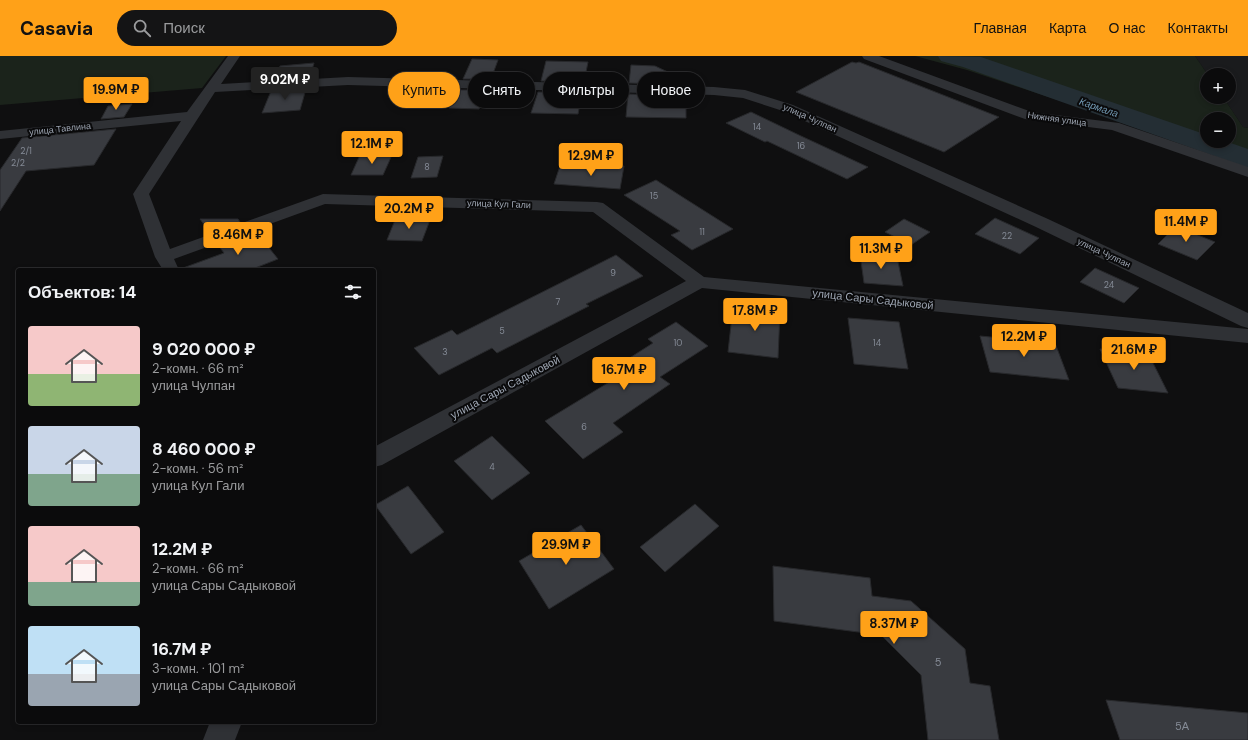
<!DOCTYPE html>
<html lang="ru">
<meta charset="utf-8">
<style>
body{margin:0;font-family:"DM Sans",sans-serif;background:#141415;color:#f1f3f6;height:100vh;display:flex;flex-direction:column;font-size:15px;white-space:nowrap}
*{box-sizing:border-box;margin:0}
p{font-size:13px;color:#9a9b9d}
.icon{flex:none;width:22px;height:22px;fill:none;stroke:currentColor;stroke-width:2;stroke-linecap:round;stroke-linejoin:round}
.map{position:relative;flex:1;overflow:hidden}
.panel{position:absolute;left:16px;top:212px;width:360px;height:456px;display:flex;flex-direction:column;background:#0b0b0c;border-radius:4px;box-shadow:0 2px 6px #0003,0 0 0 1px #2b2b2d}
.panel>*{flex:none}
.guide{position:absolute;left:388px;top:16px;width:380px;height:36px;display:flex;gap:8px}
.fabs{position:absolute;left:1200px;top:12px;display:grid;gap:8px}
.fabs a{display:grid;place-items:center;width:36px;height:36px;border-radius:50%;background:#0b0b0c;box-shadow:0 2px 6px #0003,0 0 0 1px #2b2b2d;font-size:20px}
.price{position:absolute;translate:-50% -34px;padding:0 9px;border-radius:4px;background:#ffa118;color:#111;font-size:13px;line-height:26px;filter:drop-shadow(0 1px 2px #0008)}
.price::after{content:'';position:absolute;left:50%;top:24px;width:12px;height:9px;margin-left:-6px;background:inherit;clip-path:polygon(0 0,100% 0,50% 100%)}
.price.selected{background:#222;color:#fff}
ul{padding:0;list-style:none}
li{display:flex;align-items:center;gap:12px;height:100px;padding:0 12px}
li span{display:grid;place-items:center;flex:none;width:112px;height:80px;border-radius:4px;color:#555}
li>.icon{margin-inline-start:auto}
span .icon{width:48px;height:48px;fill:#fffc;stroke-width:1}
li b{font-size:17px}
h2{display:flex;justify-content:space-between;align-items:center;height:48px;padding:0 12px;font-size:17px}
.pill{padding:0 14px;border-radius:18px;background:#0b0b0c;box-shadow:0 2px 6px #0003,0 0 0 1px #2b2b2d;font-size:14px;line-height:36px}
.pill.selected{background:#ffa118;color:#111}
header{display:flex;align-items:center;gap:24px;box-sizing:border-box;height:56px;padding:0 20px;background:#ffa118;color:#111}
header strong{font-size:19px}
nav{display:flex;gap:22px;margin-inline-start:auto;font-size:14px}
.search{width:280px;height:36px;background:#141415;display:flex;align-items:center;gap:10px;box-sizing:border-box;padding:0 14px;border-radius:22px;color:#9a9b9d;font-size:15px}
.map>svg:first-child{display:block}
</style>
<header>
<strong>Casavia</strong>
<div class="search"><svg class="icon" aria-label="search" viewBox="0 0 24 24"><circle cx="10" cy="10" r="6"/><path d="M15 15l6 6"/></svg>Поиск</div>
<nav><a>Главная</a><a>Карта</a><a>О нас</a><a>Контакты</a></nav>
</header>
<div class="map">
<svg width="1248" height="684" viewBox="0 0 1248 684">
<rect width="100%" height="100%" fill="#0f0f10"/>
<path fill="#1a1b1d" d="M 1195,0 L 1248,0 L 1248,72 L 1243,71 L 1223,41 L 1229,41 L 1229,19 L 1208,19 Z"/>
<g fill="#1b231b" fill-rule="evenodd">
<path d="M 0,0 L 226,0 L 202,32 L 0,49 Z"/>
<path d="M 915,0 L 1195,0 L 1208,19 L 1207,41 L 1223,41 L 1243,71 L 1248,72 L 1248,107 L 967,14 ZM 1207,63 L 1229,63 L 1229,85 L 1207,85 Z"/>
</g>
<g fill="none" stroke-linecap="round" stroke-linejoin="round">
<path fill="#242e34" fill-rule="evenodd" d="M 938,0 L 981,1 L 1207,79 L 1207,85 L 1225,85 L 1248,93 L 1248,112 L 963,11 L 941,5 Z"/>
</g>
<g fill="#393b40" stroke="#28292c">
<path d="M 472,3 L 498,4 L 491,23 L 463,23 Z"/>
<path d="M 546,5 L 588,6 L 584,26 L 541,25 Z"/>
<path d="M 852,6 L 856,7 L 859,6 L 999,61 L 944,96 L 796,36 Z"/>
<path d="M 314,7 L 310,22 L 275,24 L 280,10 Z"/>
<path d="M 631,9 L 655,10 L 685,24 L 686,29 L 629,27 Z"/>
<path d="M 306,33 L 300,54 L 262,57 L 271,35 Z"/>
<path d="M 458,34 L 487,34 L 479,53 L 449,52 Z"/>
<path d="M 538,36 L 582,37 L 578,58 L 531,57 Z"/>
<path d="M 628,38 L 686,40 L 686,62 L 626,61 Z"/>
<path d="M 132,48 L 124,61 L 101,63 L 108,50 Z"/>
<path d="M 751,56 L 801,80 L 868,111 L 847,123 L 767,85 L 765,86 L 726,67 Z"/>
<path d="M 116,73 L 94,109 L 26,115 L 0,155 L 0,114 L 22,82 Z"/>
<path d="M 360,99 L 392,99 L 383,119 L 351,119 Z"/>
<path d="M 443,100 L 437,121 L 411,122 L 418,101 Z"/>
<path d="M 598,109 L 624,110 L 620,133 L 554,128 L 560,110 L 597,112 Z"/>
<path d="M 656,124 L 684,142 L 733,173 L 692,194 L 671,179 L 680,175 L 624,139 Z"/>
<path d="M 995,162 L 1039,182 L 1020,198 L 975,178 Z"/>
<path d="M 200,163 L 238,163 L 240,166 L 210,177 Z"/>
<path d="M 904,163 L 930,176 L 911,189 L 885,176 Z"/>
<path d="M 395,164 L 430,164 L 422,185 L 387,184 Z"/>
<path d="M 1176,170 L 1215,186 L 1197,204 L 1158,188 Z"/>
<path d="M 249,177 L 255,185 L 262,183 L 278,203 L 250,214 L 183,214 L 183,212 L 224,197 L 218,189 Z"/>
<path d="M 860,198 L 897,201 L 903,230 L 864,227 Z"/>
<path d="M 616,199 L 643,220 L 586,248 L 589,250 L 497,297 L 492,292 L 439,319 L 414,292 L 452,274 L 457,279 Z"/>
<path d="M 1095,212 L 1139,232 L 1124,247 L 1080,226 Z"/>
<path d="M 733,251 L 780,256 L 778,302 L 728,296 Z"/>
<path d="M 848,262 L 899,266 L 908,313 L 854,308 Z"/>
<path d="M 676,266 L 708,290 L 660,321 L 670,328 L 613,367 L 623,376 L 583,403 L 545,365 L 611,325 L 603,319 L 653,287 L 648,283 Z"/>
<path d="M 980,280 L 1055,287 L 1069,324 L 990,316 Z"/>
<path d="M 1100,293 L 1148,297 L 1168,337 L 1118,332 Z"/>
<path d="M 492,380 L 530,417 L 492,444 L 454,405 Z"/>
<path d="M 408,430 L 444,476 L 411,498 L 375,449 Z"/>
<path d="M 695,448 L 719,470 L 665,516 L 640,491 Z"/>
<path d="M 581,469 L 614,513 L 549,553 L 519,505 Z"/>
<path d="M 773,510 L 870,522 L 872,540 L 911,545 L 965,593 L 970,627 L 990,630 L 999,684 L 928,684 L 921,619 L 881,579 L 774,565 Z"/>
<path d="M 1106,644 L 1248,657 L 1248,684 L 1120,684 Z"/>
</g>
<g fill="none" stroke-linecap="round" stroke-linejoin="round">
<g fill="#2f3135" fill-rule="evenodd">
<path d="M 228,0 L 240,0 L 221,28 L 348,21 L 714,31 L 745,34 L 793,49 L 1048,163 L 1248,257 L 1248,272 L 1241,270 L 1036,171 L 783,55 L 743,42 L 714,39 L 348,29 L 215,36 L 149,138 L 170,193 L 323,138 L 597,146 L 603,147 L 704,221 L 1248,273 L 1248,287 L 702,232 L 382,409 L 374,411 L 374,391 L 686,225 L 593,156 L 325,148 L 174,203 L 179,214 L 163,214 L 155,201 L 133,138 L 181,65 L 0,83 L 0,75 L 187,56 Z"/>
<path d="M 862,0 L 879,0 L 1032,56 L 1119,67 L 1248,111 L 1248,121 L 1112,74 L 1025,63 L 864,3 Z"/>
<path d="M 210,666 L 242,666 L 235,684 L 203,684 Z"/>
</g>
</g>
<g text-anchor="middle" stroke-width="4" stroke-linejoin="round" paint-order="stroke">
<g font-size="9" fill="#9ea6b3" stroke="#0a0a0b">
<text transform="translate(810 62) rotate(24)" y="3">улица Чулпан</text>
<text transform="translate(1057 63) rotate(8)" y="3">Нижняя улица</text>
<text transform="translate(60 73) rotate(-6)" y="3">улица Тавлина</text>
<text transform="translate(499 148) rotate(2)" y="3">улица Кул Гали</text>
<text transform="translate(1104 197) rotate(25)" y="3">улица Чулпан</text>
</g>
<g font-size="9" fill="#858b96">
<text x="757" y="74">14</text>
<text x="801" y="93">16</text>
<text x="26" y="98">2/1</text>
<text x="18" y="110">2/2</text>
<text x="427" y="114">8</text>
<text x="654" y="143">15</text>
<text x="702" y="179">11</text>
<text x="1007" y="183">22</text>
<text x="613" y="220">9</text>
<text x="1109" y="232">24</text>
<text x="558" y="249">7</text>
<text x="502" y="278">5</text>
<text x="678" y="290">10</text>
<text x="877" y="290">14</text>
<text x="445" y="299">3</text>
<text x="584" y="374">6</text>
<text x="492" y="414">4</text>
</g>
<g font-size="10" font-style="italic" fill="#7198b2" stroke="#0a0a0b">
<text transform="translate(1099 51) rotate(19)" y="4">Кармала</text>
</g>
<g font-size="11" fill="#9ea6b3" stroke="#0a0a0b">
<text transform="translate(873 243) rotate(6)" y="4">улица Сары Садыковой</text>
<text transform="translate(505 331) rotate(-28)" y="4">улица Сары Садыковой</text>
</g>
<g font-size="11" fill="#858b96">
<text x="938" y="610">5</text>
<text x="1182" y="674">5А</text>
</g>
</g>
</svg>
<div class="fabs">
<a>+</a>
<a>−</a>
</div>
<b class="price selected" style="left:285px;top:45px">9.02M ₽</b>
<b class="price" style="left:116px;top:55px">19.9M ₽</b>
<b class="price" style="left:372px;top:109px">12.1M ₽</b>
<b class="price" style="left:591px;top:121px">12.9M ₽</b>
<b class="price" style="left:409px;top:174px">20.2M ₽</b>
<b class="price" style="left:1186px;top:187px">11.4M ₽</b>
<b class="price" style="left:238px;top:200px">8.46M ₽</b>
<b class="price" style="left:881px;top:214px">11.3M ₽</b>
<b class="price" style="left:755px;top:276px">17.8M ₽</b>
<b class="price" style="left:1024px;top:302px">12.2M ₽</b>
<b class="price" style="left:1134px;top:315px">21.6M ₽</b>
<b class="price" style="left:624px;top:335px">16.7M ₽</b>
<b class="price" style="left:566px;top:510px">29.9M ₽</b>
<b class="price" style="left:894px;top:589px">8.37M ₽</b>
<div class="guide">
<a class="pill selected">Купить</a>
<a class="pill">Снять</a>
<a class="pill">Фильтры</a>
<a class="pill">Новое</a>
</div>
<section class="panel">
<h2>Объектов: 14<svg class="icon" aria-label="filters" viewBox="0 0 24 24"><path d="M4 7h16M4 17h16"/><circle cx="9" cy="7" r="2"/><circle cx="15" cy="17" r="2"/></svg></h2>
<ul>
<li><span style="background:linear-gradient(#f6c9c9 60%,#8fb573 0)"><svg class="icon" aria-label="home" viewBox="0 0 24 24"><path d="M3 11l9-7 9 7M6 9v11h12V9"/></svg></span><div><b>9 020 000 ₽</b><p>2-комн. · 66 m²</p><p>улица Чулпан</p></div></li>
<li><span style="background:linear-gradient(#c9d6e8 60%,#7fa58c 0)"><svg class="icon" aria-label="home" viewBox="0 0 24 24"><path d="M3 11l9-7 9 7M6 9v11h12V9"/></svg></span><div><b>8 460 000 ₽</b><p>2-комн. · 56 m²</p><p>улица Кул Гали</p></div></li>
<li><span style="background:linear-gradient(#f6c9c9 70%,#7fa58c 0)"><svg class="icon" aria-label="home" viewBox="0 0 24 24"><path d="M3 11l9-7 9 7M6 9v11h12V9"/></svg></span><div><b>12.2M ₽</b><p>2-комн. · 66 m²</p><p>улица Сары Садыковой</p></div></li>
<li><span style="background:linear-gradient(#bfe0f5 60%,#9aa5b1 0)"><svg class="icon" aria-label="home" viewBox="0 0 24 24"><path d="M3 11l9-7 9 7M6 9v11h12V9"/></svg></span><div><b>16.7M ₽</b><p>3-комн. · 101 m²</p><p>улица Сары Садыковой</p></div></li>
</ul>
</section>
</div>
